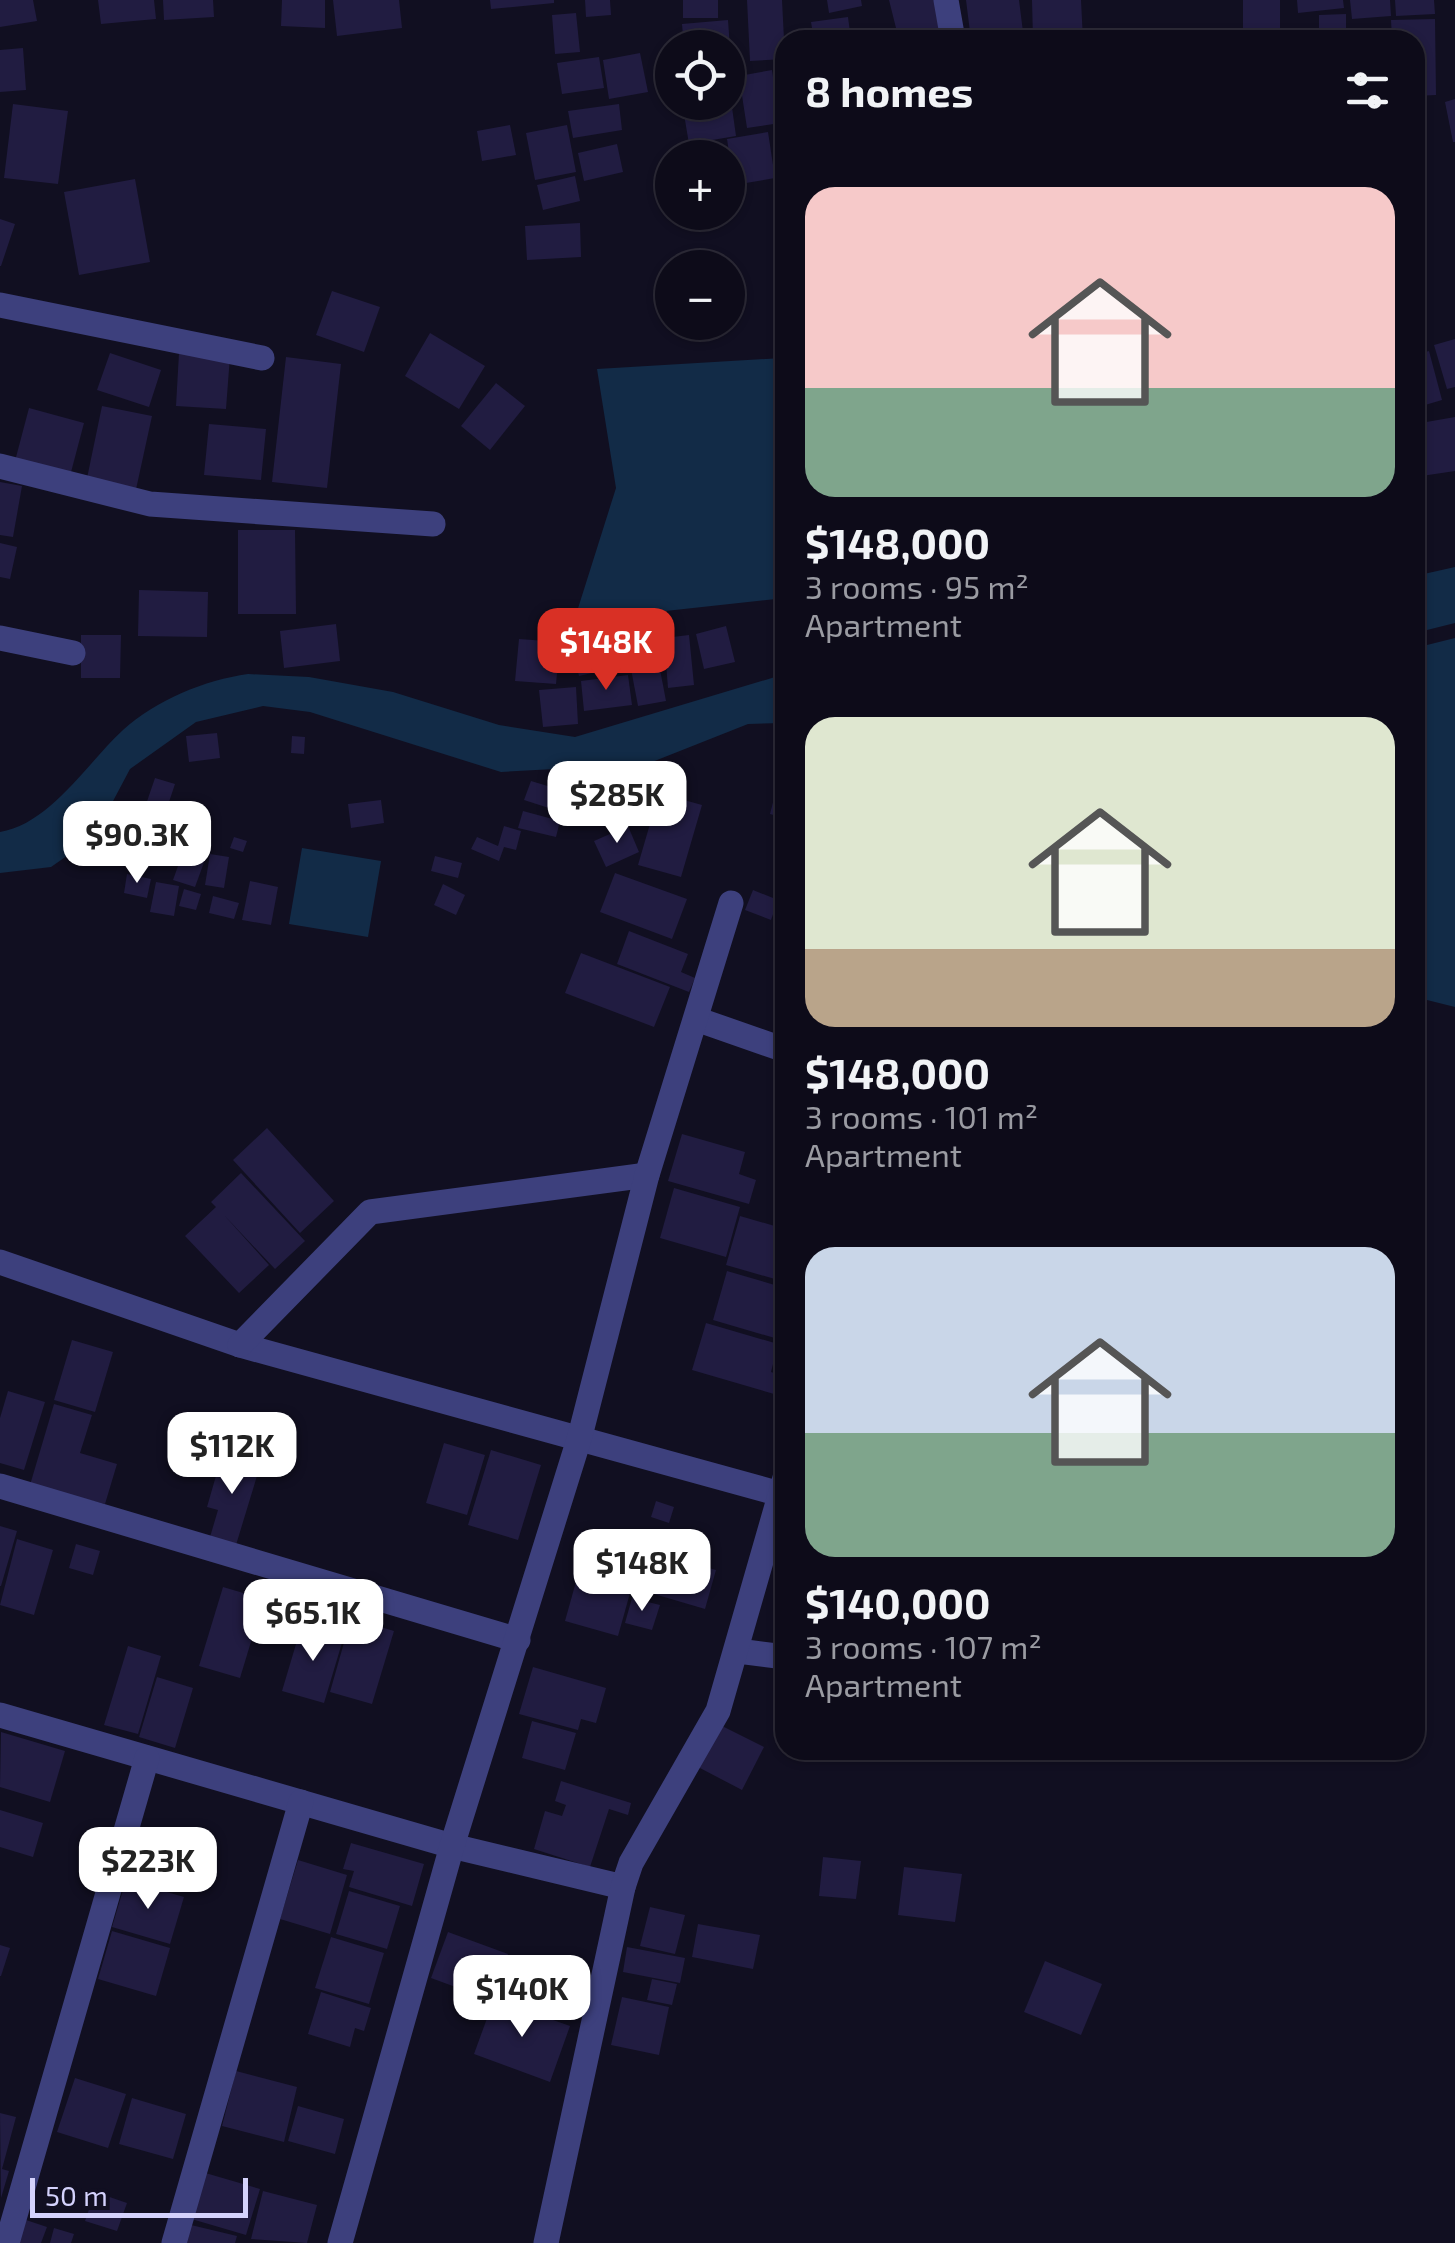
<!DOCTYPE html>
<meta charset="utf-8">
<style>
body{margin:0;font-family:"Exo 2",sans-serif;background:#161422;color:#f1f3f6;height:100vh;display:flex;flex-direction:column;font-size:38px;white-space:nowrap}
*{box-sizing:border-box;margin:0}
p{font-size:32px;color:#9a9ba2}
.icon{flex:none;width:55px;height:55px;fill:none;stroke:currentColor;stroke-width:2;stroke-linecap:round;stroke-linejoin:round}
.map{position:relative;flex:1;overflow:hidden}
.side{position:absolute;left:775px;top:30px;width:650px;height:1730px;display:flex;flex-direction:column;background:#0d0b19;border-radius:30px;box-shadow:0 2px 8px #0004,0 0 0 2px #2d2b38}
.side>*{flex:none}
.tools{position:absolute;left:655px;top:30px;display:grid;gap:20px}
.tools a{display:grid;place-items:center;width:90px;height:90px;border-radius:50%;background:#0d0b19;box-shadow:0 2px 8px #0004,0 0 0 2px #2d2b38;font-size:50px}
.scale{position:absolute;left:30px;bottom:25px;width:218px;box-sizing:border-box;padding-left:10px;border:5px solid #d4d2fc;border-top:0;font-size:28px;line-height:35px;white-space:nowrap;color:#d4d2fc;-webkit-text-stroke:8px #110f21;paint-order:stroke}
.price{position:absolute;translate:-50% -85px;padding:0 22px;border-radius:20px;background:#fff;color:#222;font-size:32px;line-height:65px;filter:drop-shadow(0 2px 5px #0008)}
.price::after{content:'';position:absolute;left:50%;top:60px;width:30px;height:22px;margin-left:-15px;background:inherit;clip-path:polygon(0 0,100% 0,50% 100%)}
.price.selected{background:#d93025;color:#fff}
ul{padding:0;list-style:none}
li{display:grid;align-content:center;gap:20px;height:530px;padding:0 30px}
li span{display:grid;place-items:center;height:310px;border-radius:30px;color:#555}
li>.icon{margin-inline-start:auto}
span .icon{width:180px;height:180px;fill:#fffc;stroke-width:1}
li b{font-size:42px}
h2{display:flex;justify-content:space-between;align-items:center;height:120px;padding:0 30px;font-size:42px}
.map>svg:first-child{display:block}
</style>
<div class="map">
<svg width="1455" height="2243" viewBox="0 0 1455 2243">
<rect width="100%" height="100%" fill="#110f21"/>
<g fill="#122b47">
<path d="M 782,358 L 785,598 L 574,621 L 616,488 L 597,369 Z"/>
<path d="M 1455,567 L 1455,623 L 1415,633 L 1415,576 Z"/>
<path d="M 1455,638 L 1455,1007 L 1415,997 L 1415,648 Z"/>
<path d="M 248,674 L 309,677 L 393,692 L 499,725 L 575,737 L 785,674 L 785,723 L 748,724 L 647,764 L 501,772 L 310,712 L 263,706 L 196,722 L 130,769 L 94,837 L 51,867 L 0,873 L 0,832 C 50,824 88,762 123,730 C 156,700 205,680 248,674 Z"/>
<path d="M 302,848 L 381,861 L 368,937 L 289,924 Z"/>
</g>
<g fill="#211c41">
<path d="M 0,0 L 33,0 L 37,21 L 0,27 Z"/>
<path d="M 98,0 L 154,0 L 156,19 L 101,24 Z"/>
<path d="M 163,0 L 213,0 L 214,17 L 164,20 Z"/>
<path d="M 282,0 L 325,0 L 325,28 L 281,26 Z"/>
<path d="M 333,0 L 399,0 L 402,28 L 337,36 Z"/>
<path d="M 490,0 L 554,0 L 554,3 L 491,9 Z"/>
<path d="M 585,0 L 610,0 L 611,15 L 586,17 Z"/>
<rect x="683" y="0" width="35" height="18"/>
<path d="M 747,0 L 782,0 L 785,59 L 750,61 Z"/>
<path d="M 827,0 L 861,0 L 862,6 L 829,13 Z"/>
<path d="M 889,0 L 941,0 L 950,36 L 899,40 Z"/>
<path d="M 966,0 L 1019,0 L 1024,40 L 971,40 Z"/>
<path d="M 1032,0 L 1081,0 L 1083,40 L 1033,40 Z"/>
<rect x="1243" y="0" width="37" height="40"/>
<path d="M 1297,0 L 1343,0 L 1344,8 L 1298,13 Z"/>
<path d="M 1350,0 L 1390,0 L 1391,16 L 1352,19 Z"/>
<path d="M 1395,0 L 1434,0 L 1435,14 L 1396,16 Z"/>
<path d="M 576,13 L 580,52 L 555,54 L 552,15 Z"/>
<path d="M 1346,14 L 1346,40 L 1319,40 L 1319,15 Z"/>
<path d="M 848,17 L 851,40 L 814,40 L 811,22 Z"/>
<path d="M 1435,19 L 1436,95 L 1415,96 L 1415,40 L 1392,40 L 1391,20 Z"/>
<path d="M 728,20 L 730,48 L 684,48 L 682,24 Z"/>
<path d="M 23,48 L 26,90 L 0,92 L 0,50 Z"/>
<path d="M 640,53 L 648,92 L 609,99 L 603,60 Z"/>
<path d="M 599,57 L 604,88 L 562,94 L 557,63 Z"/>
<path d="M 772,70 L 780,123 L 747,128 L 739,76 Z"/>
<path d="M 730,93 L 736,136 L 689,144 L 682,102 L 728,102 Z"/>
<path d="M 1455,99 L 1455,142 L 1453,142 L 1445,102 Z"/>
<path d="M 13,104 L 68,111 L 58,184 L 4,178 Z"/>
<path d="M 619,104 L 622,130 L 573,138 L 568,111 Z"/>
<path d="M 778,124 L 785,124 L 785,167 L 782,167 Z"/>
<path d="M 510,125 L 516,155 L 482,161 L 477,131 Z"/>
<path d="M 567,125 L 576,172 L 535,180 L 526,133 Z"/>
<path d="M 768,132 L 775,178 L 734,185 L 727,139 Z"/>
<path d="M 617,144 L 623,172 L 584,181 L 578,153 Z"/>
<path d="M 575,176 L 580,201 L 543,210 L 537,185 Z"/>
<path d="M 135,179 L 150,262 L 79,275 L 64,192 Z"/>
<path d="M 0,219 L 15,224 L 1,266 L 0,266 Z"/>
<path d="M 580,223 L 581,257 L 527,260 L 525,226 Z"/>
<path d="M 332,291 L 380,307 L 364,352 L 316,335 Z"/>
<path d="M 430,333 L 485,366 L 459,409 L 405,376 Z"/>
<path d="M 1455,339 L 1455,387 L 1447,389 L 1434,345 Z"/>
<path d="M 1429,351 L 1442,400 L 1415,408 L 1415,355 Z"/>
<path d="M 110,353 L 161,370 L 149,407 L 97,390 Z"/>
<path d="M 179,353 L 230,356 L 226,409 L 176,406 Z"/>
<path d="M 286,357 L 341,364 L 327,488 L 272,482 Z"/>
<path d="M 496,383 L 525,406 L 490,450 L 461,426 Z"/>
<path d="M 102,406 L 152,416 L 135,494 L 86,483 Z"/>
<path d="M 29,408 L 84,423 L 70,476 L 15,461 Z"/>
<path d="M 1455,417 L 1455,471 L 1415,477 L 1415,424 Z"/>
<path d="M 209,424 L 266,429 L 261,480 L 204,475 Z"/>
<path d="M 0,482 L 22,486 L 13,537 L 0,535 Z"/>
<path d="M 238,530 L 295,530 L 296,614 L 238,614 Z"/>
<path d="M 0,543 L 17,547 L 10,579 L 0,577 Z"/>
<path d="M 139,590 L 208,592 L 207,637 L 138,636 Z"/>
<path d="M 336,624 L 340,661 L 284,668 L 280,631 Z"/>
<path d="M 726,626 L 735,662 L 704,669 L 696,634 Z"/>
<path d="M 81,635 L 121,635 L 120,678 L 81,678 Z"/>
<path d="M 689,635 L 694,685 L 668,688 L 664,638 Z"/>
<path d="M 519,639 L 560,642 L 556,684 L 515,681 Z"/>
<path d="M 595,651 L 600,671 L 579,676 L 574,656 Z"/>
<path d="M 659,664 L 666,701 L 638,706 L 631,669 Z"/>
<path d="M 628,675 L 632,705 L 584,711 L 581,681 Z"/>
<path d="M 576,687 L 578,724 L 543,727 L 539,690 Z"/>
<path d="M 217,733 L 220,758 L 189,762 L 186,736 Z"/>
<path d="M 292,736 L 305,737 L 304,754 L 291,753 Z"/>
<path d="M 581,769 L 585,793 L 565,798 L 560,774 Z"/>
<path d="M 781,771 L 785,772 L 785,818 L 770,814 Z"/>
<path d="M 155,778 L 175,784 L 162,823 L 142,816 Z"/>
<path d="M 531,781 L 561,790 L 555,810 L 524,800 Z"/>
<path d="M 589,783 L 653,791 L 649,825 L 585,816 Z"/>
<path d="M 659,793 L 702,805 L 681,877 L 638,865 Z"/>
<path d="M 381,800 L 384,823 L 351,828 L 348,804 Z"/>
<path d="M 523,811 L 560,821 L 556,837 L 518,828 Z"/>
<path d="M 114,812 L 157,828 L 148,850 L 105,835 Z"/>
<path d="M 504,826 L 521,831 L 516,850 L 504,847 L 499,861 L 471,849 L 477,837 L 498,846 Z"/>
<path d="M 628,826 L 639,852 L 606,867 L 594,841 Z"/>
<rect x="158" y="837" width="17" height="27"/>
<path d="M 234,837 L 247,841 L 243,852 L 230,848 Z"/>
<path d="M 188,838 L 210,846 L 195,887 L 173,880 Z"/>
<path d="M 113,843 L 127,850 L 119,865 L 105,858 Z"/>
<path d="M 210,854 L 229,857 L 224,888 L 205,885 Z"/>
<path d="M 435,856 L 462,863 L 458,878 L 431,871 Z"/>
<path d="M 615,873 L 687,899 L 672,939 L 600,912 Z"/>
<path d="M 127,874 L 151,879 L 147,898 L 124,893 Z"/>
<path d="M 250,881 L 278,887 L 271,925 L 242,920 Z"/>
<path d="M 156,882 L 179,886 L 174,916 L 150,912 Z"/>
<path d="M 443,884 L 465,895 L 456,915 L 434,905 Z"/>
<path d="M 184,889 L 201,894 L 196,910 L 179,906 Z"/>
<path d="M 753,890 L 778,900 L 771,920 L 745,910 Z"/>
<path d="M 213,896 L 239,903 L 234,919 L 209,913 Z"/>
<path d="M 629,931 L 688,954 L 681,972 L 695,978 L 689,992 L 617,964 Z"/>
<path d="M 581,953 L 670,987 L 654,1027 L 565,993 Z"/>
<path d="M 267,1128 L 334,1201 L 300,1233 L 233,1160 Z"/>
<path d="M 682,1134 L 745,1152 L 739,1174 L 756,1180 L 749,1204 L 668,1181 Z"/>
<path d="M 241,1173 L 305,1241 L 275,1269 L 224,1215 L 269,1265 L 239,1293 L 185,1236 L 216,1207 L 211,1202 Z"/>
<path d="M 674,1188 L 740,1207 L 726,1257 L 660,1238 Z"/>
<path d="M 740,1216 L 785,1229 L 785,1282 L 726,1265 Z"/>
<path d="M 727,1271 L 785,1288 L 785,1341 L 713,1320 Z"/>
<path d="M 706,1323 L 778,1344 L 771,1372 L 780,1375 L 774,1394 L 692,1370 Z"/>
<path d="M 72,1340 L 113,1352 L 95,1412 L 54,1400 Z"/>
<path d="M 8,1391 L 45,1402 L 24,1470 L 0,1463 L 0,1418 Z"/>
<path d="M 54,1404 L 92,1415 L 80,1453 L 117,1464 L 105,1504 L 30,1485 Z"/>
<path d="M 444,1443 L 485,1455 L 467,1515 L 426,1503 Z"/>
<path d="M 491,1450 L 541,1465 L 518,1540 L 468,1525 Z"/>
<path d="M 222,1455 L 260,1466 L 236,1545 L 210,1537 L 218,1510 L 207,1507 Z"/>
<path d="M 656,1501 L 674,1507 L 669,1523 L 651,1517 Z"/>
<path d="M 0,1526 L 17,1531 L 1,1586 L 0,1586 Z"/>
<path d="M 17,1539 L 53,1550 L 34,1615 L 0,1605 Z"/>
<path d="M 76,1544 L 100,1551 L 93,1575 L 69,1568 Z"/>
<path d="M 648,1551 L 716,1570 L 705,1609 L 637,1589 Z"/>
<path d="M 579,1571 L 632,1586 L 618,1636 L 565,1621 Z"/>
<path d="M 223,1587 L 264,1599 L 240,1678 L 199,1666 Z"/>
<path d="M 632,1598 L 660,1605 L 652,1630 L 625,1623 Z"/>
<path d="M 351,1618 L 394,1631 L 372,1704 L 330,1692 Z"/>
<path d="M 302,1624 L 344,1636 L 324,1703 L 282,1691 Z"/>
<path d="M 128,1646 L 161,1656 L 138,1734 L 104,1725 Z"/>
<path d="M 533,1667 L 606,1688 L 596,1723 L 581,1719 L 578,1730 L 519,1714 Z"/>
<path d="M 157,1677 L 193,1688 L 175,1748 L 139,1737 Z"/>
<path d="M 532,1721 L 576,1733 L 565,1770 L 522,1758 Z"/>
<path d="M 720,1725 L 764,1747 L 742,1790 L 698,1767 Z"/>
<path d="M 1,1732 L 65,1751 L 50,1802 L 0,1787 Z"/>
<path d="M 561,1781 L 631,1803 L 628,1815 L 609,1809 L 590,1867 L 534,1849 L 545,1811 L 562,1816 L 566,1805 L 555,1801 Z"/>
<path d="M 0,1810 L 43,1823 L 33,1857 L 0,1847 Z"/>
<path d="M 351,1843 L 424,1864 L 412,1906 L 349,1887 L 354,1871 L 343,1869 Z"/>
<path d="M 823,1857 L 861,1861 L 856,1899 L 819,1896 Z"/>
<path d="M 298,1860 L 347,1875 L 330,1934 L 280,1919 Z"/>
<path d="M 904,1867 L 962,1874 L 955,1922 L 898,1915 Z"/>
<path d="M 126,1880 L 184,1897 L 170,1944 L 112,1927 Z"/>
<path d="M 349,1891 L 400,1906 L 387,1949 L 336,1934 Z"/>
<path d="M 650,1907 L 685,1915 L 675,1954 L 640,1946 Z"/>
<path d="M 698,1924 L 760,1935 L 753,1969 L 692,1957 Z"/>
<path d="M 112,1931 L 170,1948 L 156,1996 L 98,1979 Z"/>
<path d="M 448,1932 L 508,1954 L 491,2000 L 431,1978 Z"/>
<path d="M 331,1937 L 384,1953 L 369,2004 L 315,1988 Z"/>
<path d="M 0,1945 L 10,1948 L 1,1976 L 0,1976 Z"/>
<path d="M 627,1947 L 685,1958 L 680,1983 L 623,1972 Z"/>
<path d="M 1045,1961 L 1102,1984 L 1081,2035 L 1024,2012 Z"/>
<path d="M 652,1979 L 677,1984 L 672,2005 L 647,2000 Z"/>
<path d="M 321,1992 L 371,2008 L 364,2031 L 355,2028 L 350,2047 L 308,2034 Z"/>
<path d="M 622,1997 L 669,2007 L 659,2055 L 611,2045 Z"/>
<path d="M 494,1999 L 570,2026 L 550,2082 L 474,2054 Z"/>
<path d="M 236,2071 L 297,2087 L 284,2142 L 222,2126 Z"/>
<path d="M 75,2078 L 126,2094 L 108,2148 L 57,2132 Z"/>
<path d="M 132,2098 L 186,2114 L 173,2159 L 119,2144 Z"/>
<path d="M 298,2106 L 344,2119 L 335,2154 L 288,2141 Z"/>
<path d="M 0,2113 L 16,2117 L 2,2169 L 9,2171 L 1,2198 Z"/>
<path d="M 202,2172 L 260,2189 L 246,2235 L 188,2218 Z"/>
<path d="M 263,2191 L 317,2205 L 307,2243 L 251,2239 Z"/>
<path d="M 95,2192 L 127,2203 L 117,2231 L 85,2221 Z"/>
<path d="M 23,2219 L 47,2227 L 41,2243 L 15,2243 Z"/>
<path d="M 191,2225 L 237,2236 L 235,2243 L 186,2243 Z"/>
<path d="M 54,2228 L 74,2234 L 71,2243 L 50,2243 Z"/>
</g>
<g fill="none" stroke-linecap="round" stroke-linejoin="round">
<g stroke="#3d407d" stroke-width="25">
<path d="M 946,0 L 953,40"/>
<path d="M 0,305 L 262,358"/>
<path d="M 0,466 L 150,504 L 433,524"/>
<path d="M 0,638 L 73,653"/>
<path d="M 696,1019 L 785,1050"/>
<path d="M 0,1262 L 240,1345 L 780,1494"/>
<path d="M 240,1345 L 370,1212 L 647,1175"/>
<path d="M 0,1486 L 518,1640"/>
<path d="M 738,1651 L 785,1657"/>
<path d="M 0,1715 L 452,1846 L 623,1887"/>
<path d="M 7,2243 L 147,1758"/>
<path d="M 174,2243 L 301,1802"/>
<path d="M 340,2243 L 452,1846 L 580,1436 L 647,1175 L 731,903"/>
<path d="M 546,2243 L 623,1887 L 631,1863 L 718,1711 L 785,1478"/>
</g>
</g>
</svg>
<div class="tools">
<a><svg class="icon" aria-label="locate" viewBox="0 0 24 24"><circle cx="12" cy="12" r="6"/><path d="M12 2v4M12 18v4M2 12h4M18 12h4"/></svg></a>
<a>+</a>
<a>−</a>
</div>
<div class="scale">50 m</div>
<b class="price selected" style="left:606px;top:693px">$148K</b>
<b class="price" style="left:617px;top:846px">$285K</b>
<b class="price" style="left:137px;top:886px">$90.3K</b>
<b class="price" style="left:232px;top:1497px">$112K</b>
<b class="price" style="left:642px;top:1614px">$148K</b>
<b class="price" style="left:313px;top:1664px">$65.1K</b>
<b class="price" style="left:148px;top:1912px">$223K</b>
<b class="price" style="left:522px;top:2040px">$140K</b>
<section class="side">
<h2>8 homes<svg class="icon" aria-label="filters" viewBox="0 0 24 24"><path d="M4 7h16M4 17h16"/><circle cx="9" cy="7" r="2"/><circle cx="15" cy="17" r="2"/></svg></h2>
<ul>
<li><span style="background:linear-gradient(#f6c9c9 65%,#7fa58c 0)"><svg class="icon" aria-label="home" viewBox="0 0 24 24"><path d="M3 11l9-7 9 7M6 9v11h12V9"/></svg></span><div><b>$148,000</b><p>3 rooms · 95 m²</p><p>Apartment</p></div></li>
<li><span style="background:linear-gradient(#dfe7d0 75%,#b9a48a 0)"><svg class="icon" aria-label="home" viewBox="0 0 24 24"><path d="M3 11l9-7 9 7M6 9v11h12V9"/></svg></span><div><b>$148,000</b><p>3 rooms · 101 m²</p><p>Apartment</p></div></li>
<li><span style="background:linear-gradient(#c9d6e8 60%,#7fa58c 0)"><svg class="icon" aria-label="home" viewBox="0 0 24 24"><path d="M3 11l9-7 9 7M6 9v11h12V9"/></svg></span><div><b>$140,000</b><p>3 rooms · 107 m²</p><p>Apartment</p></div></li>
</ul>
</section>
</div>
